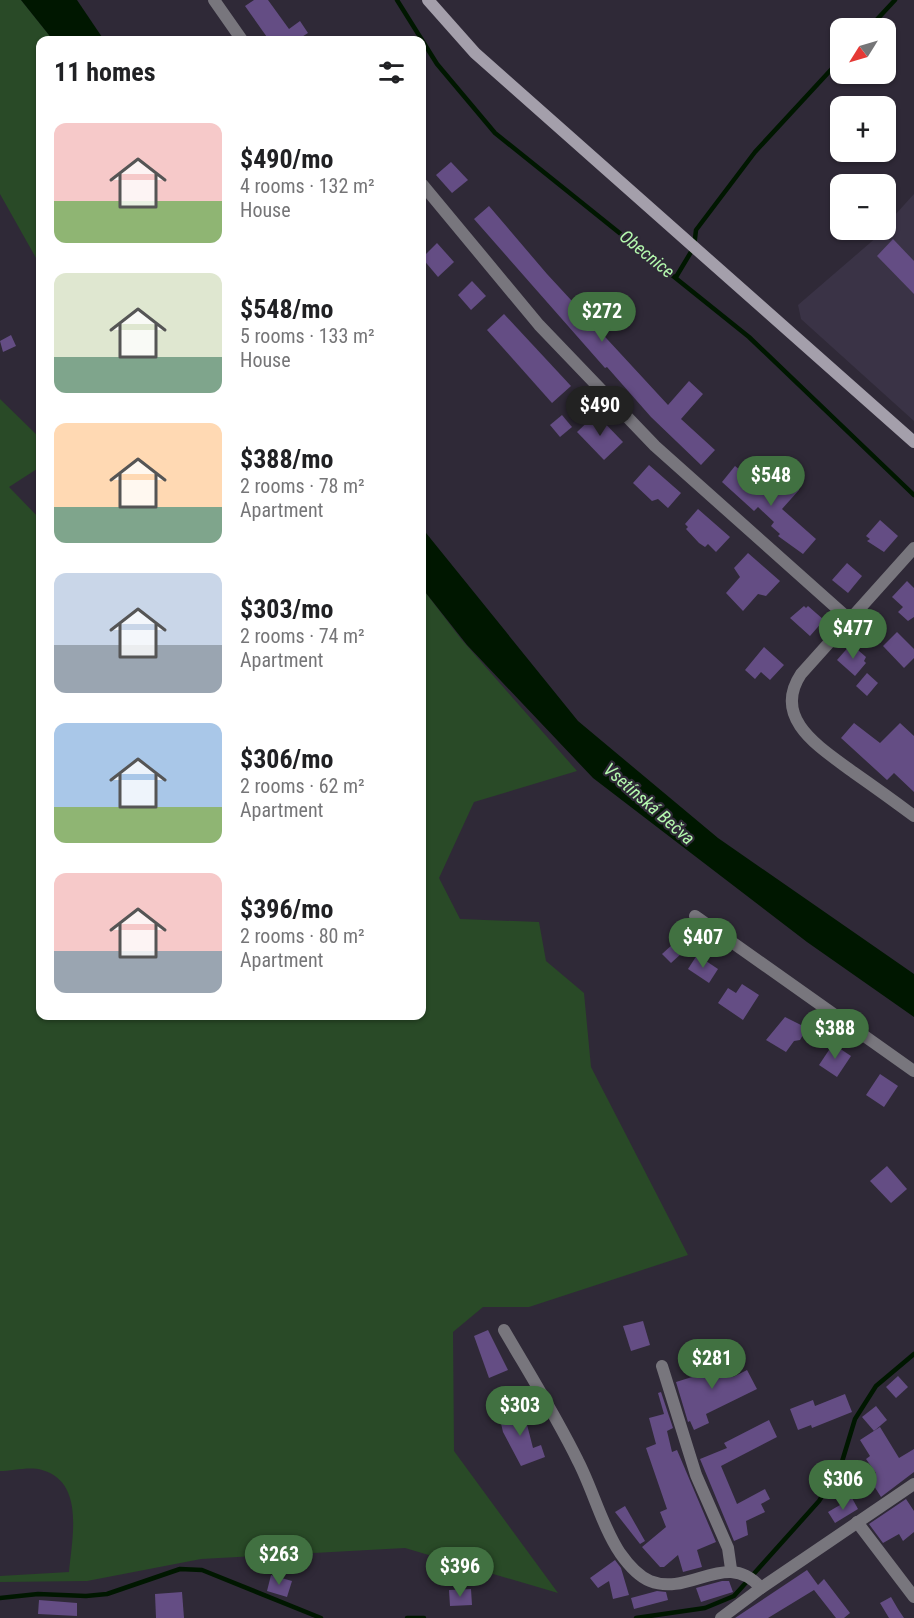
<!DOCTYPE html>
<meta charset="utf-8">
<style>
body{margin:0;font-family:"Roboto Condensed",sans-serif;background:#f6f6f6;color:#202124;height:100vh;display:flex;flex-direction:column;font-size:22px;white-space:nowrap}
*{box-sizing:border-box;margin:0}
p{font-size:20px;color:#757577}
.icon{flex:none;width:33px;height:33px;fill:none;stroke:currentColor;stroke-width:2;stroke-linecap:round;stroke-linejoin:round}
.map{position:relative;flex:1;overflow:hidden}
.drawer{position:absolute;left:36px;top:36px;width:390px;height:984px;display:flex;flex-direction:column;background:#fff;border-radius:12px;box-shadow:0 2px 4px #0004}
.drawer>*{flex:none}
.needle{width:39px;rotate:233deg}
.controls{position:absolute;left:830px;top:18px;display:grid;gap:12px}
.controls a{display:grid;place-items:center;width:66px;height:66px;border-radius:12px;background:#fff;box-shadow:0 2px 4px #0004;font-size:30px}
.price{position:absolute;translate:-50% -51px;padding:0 14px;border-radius:21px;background:#417141;color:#fff;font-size:20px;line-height:39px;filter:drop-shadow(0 2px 3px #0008)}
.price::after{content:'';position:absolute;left:50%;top:36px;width:18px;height:14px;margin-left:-9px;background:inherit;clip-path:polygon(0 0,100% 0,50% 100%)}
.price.selected{background:#222;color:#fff}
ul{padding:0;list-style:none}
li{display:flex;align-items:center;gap:18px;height:150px;padding:0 18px}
li span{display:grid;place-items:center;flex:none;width:168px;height:120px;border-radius:12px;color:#555}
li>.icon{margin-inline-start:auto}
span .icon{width:72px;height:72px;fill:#fffc;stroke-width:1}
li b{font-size:26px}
h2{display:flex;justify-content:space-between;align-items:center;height:72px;padding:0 18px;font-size:26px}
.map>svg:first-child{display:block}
</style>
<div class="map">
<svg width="914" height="1618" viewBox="0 0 914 1618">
<rect width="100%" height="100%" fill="#2f2937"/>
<path fill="#3a3346" d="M 914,194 L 914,421 L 801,319 L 798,305 L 885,230 L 885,226 Z"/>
<g fill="#294a27">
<path d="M 0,0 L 21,0 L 53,40 L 40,40 L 40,265 L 0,194 Z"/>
<path d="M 0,399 L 40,438 L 40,467 L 9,487 L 40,519 L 40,1016 L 422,1016 L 422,588 L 461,639 L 577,771 L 474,802 L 439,878 L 460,919 L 539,922 L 546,961 L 584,993 L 591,1067 L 688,1255 L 529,1307 L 483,1307 L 453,1332 L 454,1451 L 558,1593 L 405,1548 L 201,1559 L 87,1581 L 0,1582 L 0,1576 L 69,1572 C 72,1538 85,1482 42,1470 C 30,1466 12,1471 0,1471 Z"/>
</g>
<g fill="#001700">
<path d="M 21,0 L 77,0 L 104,40 L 53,40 Z"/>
<path d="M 422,528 L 578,721 L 718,838 L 914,974 L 914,1017 L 807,942 L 593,778 L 467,645 L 422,588 Z"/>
</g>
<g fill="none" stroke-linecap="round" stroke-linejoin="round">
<g stroke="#001700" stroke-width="4.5">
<path d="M 397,0 L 437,64 L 495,133 L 749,337 L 914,495"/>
<path d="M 869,28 L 895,0"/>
<path d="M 676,277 L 694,247 L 696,230 L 755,152 L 840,60"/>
<path d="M 0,1598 L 38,1594 L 86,1596 L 107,1594 L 180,1569 L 202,1570 L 321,1618"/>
<path d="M 407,1618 L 424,1618"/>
<path d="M 636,1618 L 705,1608 L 734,1596 L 819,1501 L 841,1465 L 855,1419 L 876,1386 L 914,1354"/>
</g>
</g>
<g fill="#644d84">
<path d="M 254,0 L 268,0 L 289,29 L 300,21 L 308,33 L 297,40 L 269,40 L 245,6 Z"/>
<path d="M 451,162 L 468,180 L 452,193 L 436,175 Z"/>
<path d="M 489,206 L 547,274 L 668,405 L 689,381 L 703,394 L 681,419 L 715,450 L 701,465 L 651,417 L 607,367 L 605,368 L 474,219 Z"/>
<path d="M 893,239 L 914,261 L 914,294 L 877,256 Z"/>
<path d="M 437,243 L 454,262 L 438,277 L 422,258 Z"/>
<path d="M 472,281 L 486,296 L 471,310 L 458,295 Z"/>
<path d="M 504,314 L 571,386 L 552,403 L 487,330 Z"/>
<path d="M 11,335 L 16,346 L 3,352 L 0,341 Z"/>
<path d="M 596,414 L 623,442 L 604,460 L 577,432 Z"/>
<path d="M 562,415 L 572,427 L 560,437 L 550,425 Z"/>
<path d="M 649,465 L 681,493 L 668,508 L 658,499 L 652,501 L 633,483 Z"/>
<path d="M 735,466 L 740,470 L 741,468 L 769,496 L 785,478 L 799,490 L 782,509 L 816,539 L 803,554 L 778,536 L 780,534 L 771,526 L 774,522 L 758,507 L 754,511 L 722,482 Z"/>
<path d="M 698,509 L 730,537 L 716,552 L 708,544 L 705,547 L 699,543 L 686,529 L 688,527 L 685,524 Z"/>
<path d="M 880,520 L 898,536 L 884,552 L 867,541 L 870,539 L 866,536 Z"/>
<path d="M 748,553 L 780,581 L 766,596 L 758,594 L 743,611 L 726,593 L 740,577 L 734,568 Z"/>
<path d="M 847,563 L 862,576 L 848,593 L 832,580 Z"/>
<path d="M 907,581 L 914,588 L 914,617 L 908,621 L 898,612 L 903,607 L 892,597 Z"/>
<path d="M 804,606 L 806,608 L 808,606 L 824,620 L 810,636 L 790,618 Z"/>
<path d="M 897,632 L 914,649 L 914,658 L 904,668 L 883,646 Z"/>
<path d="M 851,644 L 866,657 L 864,661 L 866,663 L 855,676 L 837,660 Z"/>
<path d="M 764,647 L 784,665 L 770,680 L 761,672 L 755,679 L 745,670 Z"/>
<path d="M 867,673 L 878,683 L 867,696 L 856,686 Z"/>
<path d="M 854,723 L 880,743 L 900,723 L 914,736 L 914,792 L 894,773 L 887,780 L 841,738 Z"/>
<path d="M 673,944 L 682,953 L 671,963 L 662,954 Z"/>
<path d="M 697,955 L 718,969 L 709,983 L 688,969 Z"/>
<path d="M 742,984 L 759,995 L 743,1020 L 718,1003 L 728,988 L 736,993 Z"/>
<path d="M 785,1017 L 807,1028 L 800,1040 L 794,1041 L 786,1052 L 766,1040 Z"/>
<path d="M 833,1044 L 851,1056 L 837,1077 L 819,1065 Z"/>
<path d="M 880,1074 L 898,1086 L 884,1107 L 866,1095 Z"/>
<path d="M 887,1166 L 907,1189 L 891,1203 L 870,1181 Z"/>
<path d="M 643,1321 L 650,1345 L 631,1351 L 623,1326 Z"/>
<path d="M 488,1330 L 508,1370 L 489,1378 L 474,1336 Z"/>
<path d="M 717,1351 L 733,1377 L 747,1370 L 757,1389 L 706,1414 L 709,1423 L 694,1430 L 690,1421 L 688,1422 L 676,1382 L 708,1372 L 703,1359 Z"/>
<path d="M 898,1376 L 908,1387 L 896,1398 L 886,1387 Z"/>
<path d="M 661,1392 L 673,1428 L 667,1431 L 672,1452 L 677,1450 L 716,1542 L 697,1550 L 702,1567 L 683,1572 L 678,1555 L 664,1567 L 660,1567 L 642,1547 L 666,1527 L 660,1512 L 667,1509 L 646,1448 L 656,1444 L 649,1418 L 664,1414 L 658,1393 Z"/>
<path d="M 845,1394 L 852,1412 L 812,1428 L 811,1425 L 798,1430 L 790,1409 L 813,1400 L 815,1406 Z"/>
<path d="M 876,1406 L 887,1420 L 874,1431 L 862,1417 Z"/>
<path d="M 523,1409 L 533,1448 L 541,1445 L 545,1457 L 521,1466 L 503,1432 L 499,1415 Z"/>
<path d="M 769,1420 L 777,1437 L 721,1466 L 737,1504 L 765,1489 L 770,1499 L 761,1504 L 765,1512 L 746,1521 L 748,1535 L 734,1541 L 700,1459 L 727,1448 L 724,1443 Z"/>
<path d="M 880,1427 L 899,1458 L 914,1449 L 914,1472 L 881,1497 L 869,1478 L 876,1473 L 866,1459 L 870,1456 L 860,1440 Z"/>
<path d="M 852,1498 L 858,1509 L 835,1523 L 828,1512 Z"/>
<path d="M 906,1499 L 914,1511 L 914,1532 L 903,1541 L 899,1534 L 883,1543 L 869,1524 Z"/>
<path d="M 625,1506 L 645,1541 L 640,1544 L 615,1512 Z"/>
<path d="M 615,1560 L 621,1568 L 629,1595 L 613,1599 L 609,1581 L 598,1588 L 590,1578 Z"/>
<path d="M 807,1570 L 818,1585 L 824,1579 L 850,1613 L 844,1618 L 836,1618 L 814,1590 L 768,1618 L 735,1618 Z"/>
<path d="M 271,1575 L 292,1581 L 287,1597 L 267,1591 Z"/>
<path d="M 722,1581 L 729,1581 L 733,1592 L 701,1602 L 696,1588 Z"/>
<path d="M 471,1589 L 472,1605 L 450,1606 L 449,1590 Z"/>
<path d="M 657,1591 L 666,1592 L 668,1600 L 634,1609 L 631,1598 Z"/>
<path d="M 182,1592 L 184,1618 L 156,1618 L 155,1594 Z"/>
<path d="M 891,1597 L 898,1609 L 904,1618 L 889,1618 L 880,1603 Z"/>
<path d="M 39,1600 L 77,1603 L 77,1616 L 38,1614 Z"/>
</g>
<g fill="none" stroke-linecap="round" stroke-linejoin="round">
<g stroke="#78767d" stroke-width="12">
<path d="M 214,0 L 242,40"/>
<path d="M 422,184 L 539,325 L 655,446 L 850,620"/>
<path d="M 914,548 L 801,674 C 771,719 821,748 853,772 C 873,786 894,801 914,816"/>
<path d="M 695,916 L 914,1071"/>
<path d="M 504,1330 C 529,1373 556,1416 578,1461 C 593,1490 602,1526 620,1553 C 627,1563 638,1576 650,1581 C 690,1597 727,1548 761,1588"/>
<path d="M 662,1366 L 696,1475 L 728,1548 L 731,1569"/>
<path d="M 857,1522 L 914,1597"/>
<path d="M 721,1618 L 761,1588 L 914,1484"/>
</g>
<path stroke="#a49fab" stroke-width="12" d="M 428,0 L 475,53 L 914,442"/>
</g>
<g text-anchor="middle" stroke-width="4.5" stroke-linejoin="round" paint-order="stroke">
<g font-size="18" font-style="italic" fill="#b4f8ae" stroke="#2f2937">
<text transform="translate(647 254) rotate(39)" y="6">Obecnice</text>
<text transform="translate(649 804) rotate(41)" y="6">Vsetínská Bečva</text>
</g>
</g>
</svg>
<div class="controls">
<a><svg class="needle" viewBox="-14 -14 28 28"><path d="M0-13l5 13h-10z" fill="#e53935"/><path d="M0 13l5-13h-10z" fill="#757577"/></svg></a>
<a>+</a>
<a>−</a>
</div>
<b class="price" style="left:602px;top:343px">$272</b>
<b class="price selected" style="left:600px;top:437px">$490</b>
<b class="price" style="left:771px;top:507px">$548</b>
<b class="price" style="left:853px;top:660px">$477</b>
<b class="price" style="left:703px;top:969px">$407</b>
<b class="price" style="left:835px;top:1060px">$388</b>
<b class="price" style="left:712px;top:1390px">$281</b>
<b class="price" style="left:520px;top:1437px">$303</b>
<b class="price" style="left:843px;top:1511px">$306</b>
<b class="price" style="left:279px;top:1586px">$263</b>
<b class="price" style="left:460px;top:1598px">$396</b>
<section class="drawer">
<h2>11 homes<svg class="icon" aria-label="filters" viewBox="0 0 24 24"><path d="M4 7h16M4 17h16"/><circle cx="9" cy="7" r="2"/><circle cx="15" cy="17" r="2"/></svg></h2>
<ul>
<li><span style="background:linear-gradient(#f6c9c9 65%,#8fb573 0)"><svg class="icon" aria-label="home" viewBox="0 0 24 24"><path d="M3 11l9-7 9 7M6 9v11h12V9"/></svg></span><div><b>$490/mo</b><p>4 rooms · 132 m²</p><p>House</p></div></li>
<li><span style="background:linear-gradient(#dfe7d0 70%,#7fa58c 0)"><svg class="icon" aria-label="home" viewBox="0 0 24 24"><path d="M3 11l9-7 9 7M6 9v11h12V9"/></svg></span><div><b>$548/mo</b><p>5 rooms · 133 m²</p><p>House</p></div></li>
<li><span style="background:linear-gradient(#ffd9b3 70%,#7fa58c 0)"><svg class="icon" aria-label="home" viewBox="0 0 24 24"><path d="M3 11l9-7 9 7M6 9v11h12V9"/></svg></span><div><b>$388/mo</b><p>2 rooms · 78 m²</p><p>Apartment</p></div></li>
<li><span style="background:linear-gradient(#c9d6e8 60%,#9aa5b1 0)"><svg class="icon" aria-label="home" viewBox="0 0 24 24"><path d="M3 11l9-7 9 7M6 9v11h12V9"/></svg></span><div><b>$303/mo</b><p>2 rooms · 74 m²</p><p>Apartment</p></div></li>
<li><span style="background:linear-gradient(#a9c7e8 70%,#8fb573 0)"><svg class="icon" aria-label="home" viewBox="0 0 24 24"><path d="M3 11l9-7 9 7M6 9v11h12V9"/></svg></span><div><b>$306/mo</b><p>2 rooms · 62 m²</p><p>Apartment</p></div></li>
<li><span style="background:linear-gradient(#f6c9c9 65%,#9aa5b1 0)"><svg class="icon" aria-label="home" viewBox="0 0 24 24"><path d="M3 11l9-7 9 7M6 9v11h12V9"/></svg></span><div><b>$396/mo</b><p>2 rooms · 80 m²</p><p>Apartment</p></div></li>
</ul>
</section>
</div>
